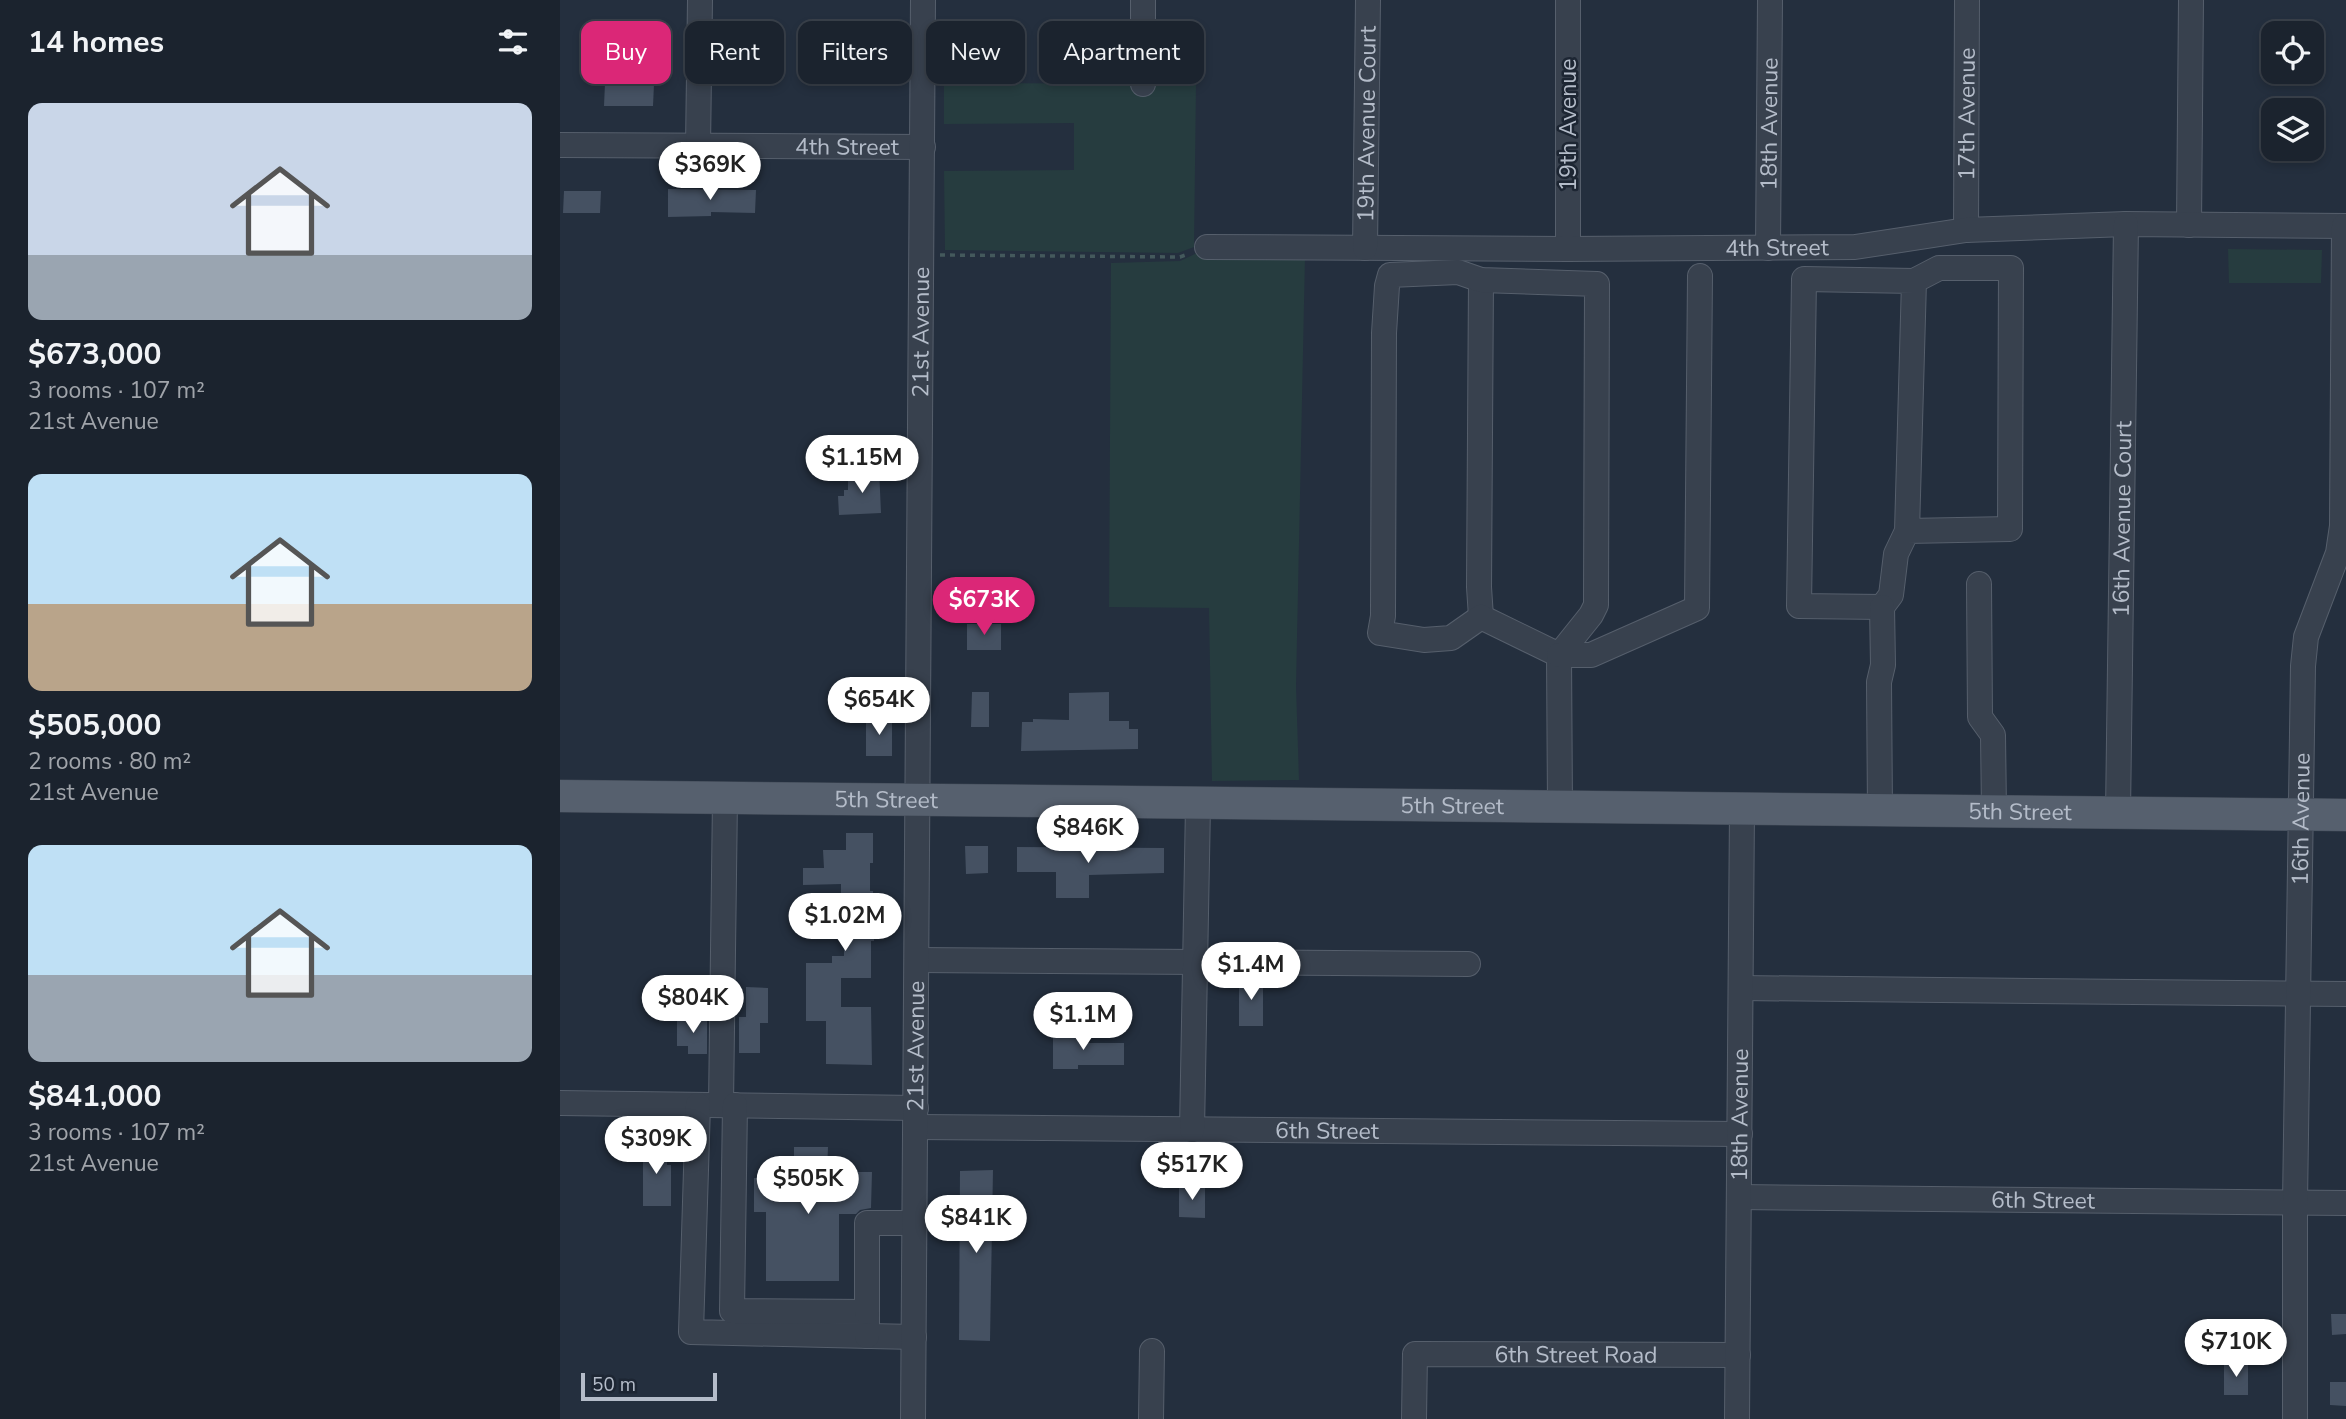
<!DOCTYPE html>
<meta charset="utf-8">
<style>
body{margin:0;font-family:"Nunito Sans",sans-serif;background:#282f3a;color:#f1f3f6;height:100vh;display:flex;flex-direction:column;font-size:26px;white-space:nowrap}
*{box-sizing:border-box;margin:0}
p{font-size:23px;color:#a0a4aa}
.icon{flex:none;width:38px;height:38px;fill:none;stroke:currentColor;stroke-width:2;stroke-linecap:round;stroke-linejoin:round}
.map{position:relative;flex:1;overflow:hidden}
.sheet{display:flex;flex-direction:column;background:#1b232e;width:560px}
.sheet>*{flex:none}
.guide{position:absolute;left:21px;top:21px;width:665px;height:63px;display:flex;gap:14px}
.tools{position:absolute;left:1701px;top:21px;display:grid;gap:14px}
.tools a{display:grid;place-items:center;width:63px;height:63px;border-radius:14px;background:#1b232e;box-shadow:0 4px 10px #0003,0 0 0 2px #39404a;font-size:35px}
.scale{position:absolute;left:21px;bottom:18px;width:136px;box-sizing:border-box;padding-left:7px;border:4px solid #b4bcc9;border-top:0;font-size:19px;line-height:24px;white-space:nowrap;color:#b4bcc9;-webkit-text-stroke:5px #1d2633;paint-order:stroke}
.price{position:absolute;translate:-50% -60px;padding:0 16px;border-radius:24px;background:#fff;color:#222;font-size:23px;line-height:46px;filter:drop-shadow(0 2px 4px #0008)}
.price::after{content:'';position:absolute;left:50%;top:42px;width:21px;height:16px;margin-left:-10px;background:inherit;clip-path:polygon(0 0,100% 0,50% 100%)}
.price.current{background:#db2777;color:#fff}
ul{padding:0;list-style:none}
li{display:grid;align-content:center;gap:14px;height:371px;padding:0 28px}
li span{display:grid;place-items:center;height:217px;border-radius:14px;color:#555}
li>.icon{margin-inline-start:auto}
span .icon{width:126px;height:126px;fill:#fffc;stroke-width:1}
li b{font-size:30px}
h2{display:flex;justify-content:space-between;align-items:center;height:84px;padding:0 28px;font-size:30px}
.tag{padding:0 24px;border-radius:14px;background:#1b232e;box-shadow:0 4px 10px #0003,0 0 0 2px #39404a;font-size:24px;line-height:63px}
.tag.current{background:#db2777;color:#fff}
main{display:flex;flex:1;min-height:0}
.map>svg:first-child{display:block}
</style>
<main>
<section class="sheet">
<h2>14 homes<svg class="icon" aria-label="filters" viewBox="0 0 24 24"><path d="M4 7h16M4 17h16"/><circle cx="9" cy="7" r="2"/><circle cx="15" cy="17" r="2"/></svg></h2>
<ul>
<li><span style="background:linear-gradient(#c9d6e8 70%,#9aa5b1 0)"><svg class="icon" aria-label="home" viewBox="0 0 24 24"><path d="M3 11l9-7 9 7M6 9v11h12V9"/></svg></span><div><b>$673,000</b><p>3 rooms · 107 m²</p><p>21st Avenue</p></div></li>
<li><span style="background:linear-gradient(#bfe0f5 60%,#b9a48a 0)"><svg class="icon" aria-label="home" viewBox="0 0 24 24"><path d="M3 11l9-7 9 7M6 9v11h12V9"/></svg></span><div><b>$505,000</b><p>2 rooms · 80 m²</p><p>21st Avenue</p></div></li>
<li><span style="background:linear-gradient(#bfe0f5 60%,#9aa5b1 0)"><svg class="icon" aria-label="home" viewBox="0 0 24 24"><path d="M3 11l9-7 9 7M6 9v11h12V9"/></svg></span><div><b>$841,000</b><p>3 rooms · 107 m²</p><p>21st Avenue</p></div></li>
</ul>
</section>
<div class="map">
<svg width="1786" height="1419" viewBox="0 0 1786 1419">
<rect width="100%" height="100%" fill="#242f3e"/>
<g fill="#263c3f">
<path d="M 384,83 L 636,84 L 634,247 L 618,253 L 385,250 L 384,171 L 514,170 L 514,123 L 384,124 Z"/>
<path d="M 1668,249 L 1762,250 L 1761,283 L 1669,283 Z"/>
<path d="M 637,253 L 745,256 L 736,686 L 739,780 L 652,781 L 649,608 L 549,607 L 551,263 L 620,261 Z"/>
</g>
<g fill="#455162">
<path d="M 45,83 L 94,84 L 93,106 L 44,106 Z"/>
<path d="M 108,189 L 196,190 L 195,213 L 151,212 L 151,216 L 108,217 Z"/>
<path d="M 4,191 L 41,191 L 40,213 L 3,213 Z"/>
<path d="M 319,468 L 321,513 L 279,515 L 278,496 L 284,496 L 284,490 L 288,490 L 288,479 L 305,478 L 305,469 Z"/>
<rect x="407" y="624" width="34" height="26"/>
<path d="M 412,692 L 429,692 L 429,727 L 411,727 Z"/>
<path d="M 549,692 L 549,721 L 569,721 L 569,729 L 578,729 L 578,749 L 461,751 L 462,722 L 473,722 L 473,719 L 509,720 L 509,693 Z"/>
<rect x="306" y="718" width="26" height="38"/>
<path d="M 286,833 L 313,833 L 313,863 L 310,863 L 310,891 L 313,891 L 314,922 L 314,941 L 311,941 L 311,978 L 281,978 L 281,1007 L 311,1007 L 312,1065 L 266,1064 L 266,1021 L 246,1021 L 246,963 L 272,963 L 272,956 L 284,956 L 284,906 L 281,907 L 281,884 L 243,885 L 243,868 L 264,868 L 263,850 L 286,850 Z"/>
<path d="M 405,846 L 428,846 L 428,873 L 406,874 Z"/>
<path d="M 457,847 L 604,848 L 604,873 L 529,875 L 529,898 L 496,898 L 496,872 L 457,872 Z"/>
<rect x="679" y="977" width="24" height="49"/>
<path d="M 186,987 L 208,988 L 208,1023 L 200,1023 L 200,1053 L 179,1053 L 179,1017 L 186,1017 Z"/>
<path d="M 147,1018 L 147,1054 L 128,1054 L 128,1046 L 117,1046 L 117,1019 Z"/>
<path d="M 493,1029 L 518,1029 L 518,1043 L 564,1043 L 564,1065 L 518,1065 L 518,1069 L 493,1069 Z"/>
<path d="M 83,1143 L 107,1143 L 107,1165 L 111,1165 L 111,1206 L 83,1206 Z"/>
<path d="M 234,1147 L 268,1147 L 267,1172 L 312,1172 L 311,1208 L 300,1210 L 296,1214 L 279,1214 L 279,1281 L 206,1281 L 206,1212 L 194,1212 L 194,1178 L 224,1178 L 224,1170 L 234,1170 Z"/>
<path d="M 433,1170 L 430,1341 L 399,1340 L 400,1171 Z"/>
<path d="M 619,1186 L 645,1186 L 645,1218 L 619,1217 Z"/>
<path d="M 1771,1314 L 1786,1314 L 1786,1334 L 1772,1335 Z"/>
<rect x="1664" y="1363" width="24" height="32"/>
<path d="M 1770,1382 L 1786,1382 L 1786,1406 L 1770,1405 Z"/>
</g>
<g fill="none" stroke-linecap="round" stroke-linejoin="round">
<defs>
<g id="minor">
<path d="M 1008,0 L 1008,249"/>
<path d="M 583,84 L 583,0"/>
<path id="s1" d="M 0,145 L 363,147"/>
<path d="M 138,147 L 140,0"/>
<path d="M 1629,225 L 1631,0"/>
<path id="s2" d="M 1406,230 L 1407,0"/>
<path id="s3" d="M 647,247 L 1008,249 L 1295,247 L 1406,230 L 1566,224 L 1786,226"/>
<path id="s4" d="M 805,248 L 808,0"/>
<path id="s5" d="M 1208,248 L 1210,0"/>
<path d="M 921,280 L 919,587 L 921,617"/>
<path d="M 1347,531 L 1450,529 L 1451,268 L 1379,268 L 1354,281 L 1244,279 L 1239,606 L 1322,607 L 1331,595 L 1336,554 L 1347,531 L 1354,281"/>
<path d="M 1419,584 L 1420,717 L 1433,735 L 1434,811"/>
<path d="M 999,655 L 1031,615 L 1036,605 L 1037,284 L 921,280 L 898,272 L 830,275 L 827,286 L 824,333 L 823,616 L 820,633 L 864,640 L 891,638 L 921,617 L 999,655 L 1000,807"/>
<path d="M 999,655 L 1031,655 L 1137,608 L 1140,276"/>
<path d="M 1320,811 L 1319,682 L 1323,665 L 1322,607"/>
<path id="s6" d="M 1558,813 L 1566,224"/>
<path d="M 357,960 L 908,964"/>
<path d="M 1181,988 L 1786,994"/>
<path d="M 0,1103 L 356,1108"/>
<path d="M 138,1105 L 131,1332 L 354,1337"/>
<path d="M 161,1105 L 165,798"/>
<path d="M 175,1105 L 172,1311 L 307,1312 L 307,1336"/>
<path id="s7" d="M 356,1127 L 1180,1134"/>
<path d="M 632,1130 L 638,805"/>
<path id="s8" d="M 1180,1197 L 1786,1203"/>
<path d="M 307,1312 L 307,1223 L 355,1223"/>
<path id="s9" d="M 353,1419 L 363,0"/>
<path d="M 591,1419 L 592,1351"/>
<path id="s10" d="M 854,1419 L 855,1354 L 1178,1355"/>
<path id="s11" d="M 1177,1419 L 1182,810"/>
<path id="s12" d="M 1735,1419 L 1735,1202 L 1743,666 L 1746,637 L 1778,553 L 1782,526 L 1784,226"/>
</g>
<g id="major">
<path id="s13" d="M 0,796 L 1786,815"/>
</g>
</defs>
<use href="#minor" stroke="#565f6c" stroke-width="26"/>
<use href="#major" stroke="#414a57" stroke-width="33"/>
<path stroke="#44595c" stroke-width="3.5" stroke-dasharray="5 5" stroke-linecap="butt" d="M 380,255 L 620,257 L 628,254"/>
<use href="#minor" stroke="#38414e" stroke-width="24"/>
<use href="#major" stroke="#56606e" stroke-width="32"/>
</g>
<g text-anchor="middle" stroke-width="5" stroke-linejoin="round" paint-order="stroke">
<g font-size="23" fill="#b4bcc9" stroke="#1d2633">
<text dy="8" stroke="none"><textPath href="#s2" startOffset="116">17th Avenue</textPath></text>
<text dy="8" stroke="none"><textPath href="#s4" startOffset="124">19th Avenue Court</textPath></text>
<text dy="8" stroke="none"><textPath href="#s5" startOffset="124">18th Avenue</textPath></text>
<text transform="translate(1008 125) rotate(-90)" y="8">19th Avenue</text>
<text dy="8" stroke="none"><textPath href="#s1" startOffset="287">4th Street</textPath></text>
<text dy="8" stroke="none"><textPath href="#s3" startOffset="570">4th Street</textPath></text>
<text dy="8" stroke="none"><textPath href="#s9" startOffset="1087">21st Avenue</textPath></text>
<text dy="8" stroke="none"><textPath href="#s6" startOffset="294">16th Avenue Court</textPath></text>
<text dy="8" stroke="none"><textPath href="#s13" startOffset="326">5th Street</textPath></text>
<text dy="8" stroke="none"><textPath href="#s13" startOffset="892">5th Street</textPath></text>
<text dy="8" stroke="none"><textPath href="#s13" startOffset="1460">5th Street</textPath></text>
<text dy="8" stroke="none"><textPath href="#s12" startOffset="600">16th Avenue</textPath></text>
<text dy="8" stroke="none"><textPath href="#s9" startOffset="373">21st Avenue</textPath></text>
<text dy="8" stroke="none"><textPath href="#s11" startOffset="304">18th Avenue</textPath></text>
<text dy="8" stroke="none"><textPath href="#s7" startOffset="411">6th Street</textPath></text>
<text dy="8" stroke="none"><textPath href="#s8" startOffset="303">6th Street</textPath></text>
<text dy="8" stroke="none"><textPath href="#s10" startOffset="226">6th Street Road</textPath></text>
</g>
</g>
</svg>
<div class="tools">
<a><svg class="icon" aria-label="locate" viewBox="0 0 24 24"><circle cx="12" cy="12" r="6"/><path d="M12 2v4M12 18v4M2 12h4M18 12h4"/></svg></a>
<a><svg class="icon" aria-label="layers" viewBox="0 0 24 24"><path d="M12 4l9 5-9 5-9-5zM3 14l9 5 9-5"/></svg></a>
</div>
<div class="scale">50 m</div>
<b class="price" style="left:150px;top:202px">$369K</b>
<b class="price" style="left:302px;top:495px">$1.15M</b>
<b class="price current" style="left:424px;top:637px">$673K</b>
<b class="price" style="left:319px;top:737px">$654K</b>
<b class="price" style="left:528px;top:865px">$846K</b>
<b class="price" style="left:285px;top:953px">$1.02M</b>
<b class="price" style="left:691px;top:1002px">$1.4M</b>
<b class="price" style="left:133px;top:1035px">$804K</b>
<b class="price" style="left:523px;top:1052px">$1.1M</b>
<b class="price" style="left:96px;top:1176px">$309K</b>
<b class="price" style="left:632px;top:1202px">$517K</b>
<b class="price" style="left:248px;top:1216px">$505K</b>
<b class="price" style="left:416px;top:1255px">$841K</b>
<b class="price" style="left:1676px;top:1379px">$710K</b>
<div class="guide">
<a class="tag current">Buy</a>
<a class="tag">Rent</a>
<a class="tag">Filters</a>
<a class="tag">New</a>
<a class="tag">Apartment</a>
</div>
</div>
</main>
